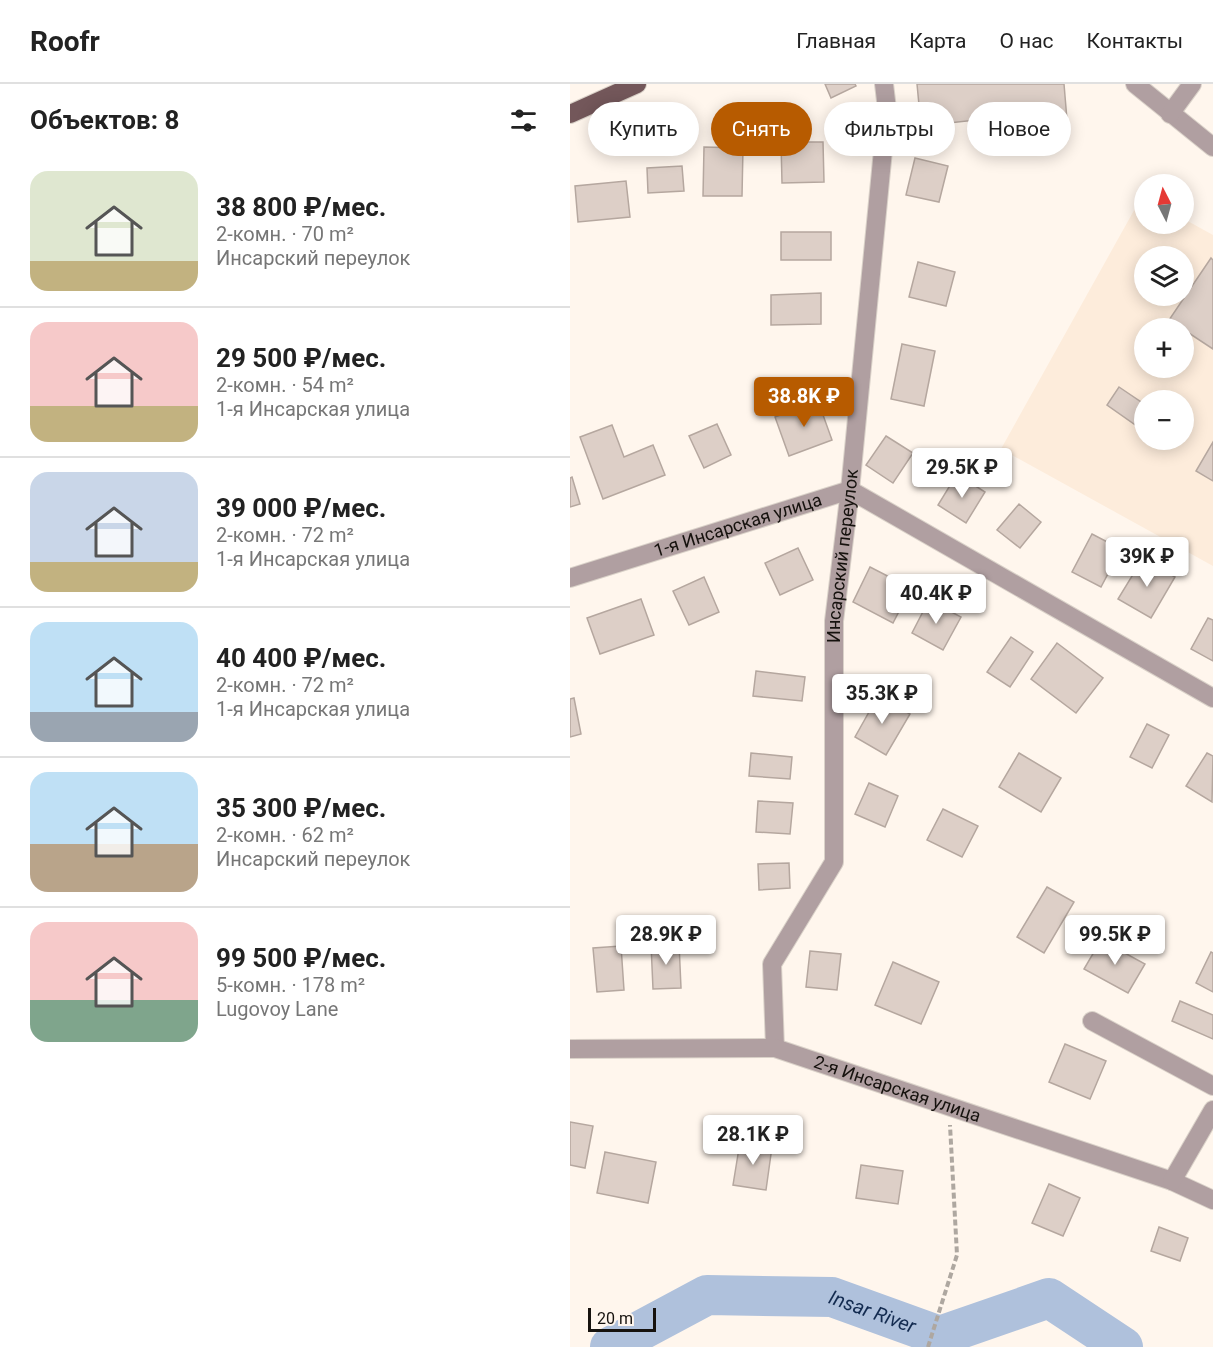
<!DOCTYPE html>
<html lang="ru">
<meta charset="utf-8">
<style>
body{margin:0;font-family:Roboto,sans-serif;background:#f6f6f6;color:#222;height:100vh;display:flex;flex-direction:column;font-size:22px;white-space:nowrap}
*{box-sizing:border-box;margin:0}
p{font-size:20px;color:#767676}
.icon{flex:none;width:33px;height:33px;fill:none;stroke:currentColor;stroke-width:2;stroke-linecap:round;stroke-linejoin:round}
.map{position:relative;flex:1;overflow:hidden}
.sheet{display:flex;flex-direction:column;background:#fff;width:570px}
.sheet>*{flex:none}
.guide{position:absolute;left:18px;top:18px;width:534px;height:54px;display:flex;gap:12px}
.needle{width:39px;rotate:354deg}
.buttons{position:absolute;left:564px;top:90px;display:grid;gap:12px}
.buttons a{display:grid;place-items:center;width:60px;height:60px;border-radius:50%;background:#fff;box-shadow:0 3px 15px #0003;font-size:30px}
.scale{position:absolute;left:18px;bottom:15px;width:68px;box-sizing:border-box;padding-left:6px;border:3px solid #16120e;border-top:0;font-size:16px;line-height:21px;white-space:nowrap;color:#16120e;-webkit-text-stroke:4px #fff6ed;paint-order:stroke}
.price{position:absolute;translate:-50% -51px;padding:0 14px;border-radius:6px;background:#fff;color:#222;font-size:20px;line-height:39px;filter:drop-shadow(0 2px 3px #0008)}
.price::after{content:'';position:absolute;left:50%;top:36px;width:18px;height:14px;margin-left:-9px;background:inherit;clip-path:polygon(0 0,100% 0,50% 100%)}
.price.on{background:#b75b00;color:#fff}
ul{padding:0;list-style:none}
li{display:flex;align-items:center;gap:18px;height:150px;padding:0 30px}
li+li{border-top:2px solid #e0e0e0}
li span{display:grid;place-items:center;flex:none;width:168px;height:120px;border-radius:18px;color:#555}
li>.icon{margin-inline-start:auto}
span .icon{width:72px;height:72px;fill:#fffc;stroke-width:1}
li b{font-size:26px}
h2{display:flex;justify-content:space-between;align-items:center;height:72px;padding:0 30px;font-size:26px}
.pill{padding:0 21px;border-radius:27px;background:#fff;box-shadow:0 3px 15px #0003;font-size:21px;line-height:54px}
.pill.on{background:#b75b00;color:#fff}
header{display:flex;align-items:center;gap:36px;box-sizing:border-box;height:84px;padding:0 30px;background:#fff;border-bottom:2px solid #e0e0e0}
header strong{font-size:28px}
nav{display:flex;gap:33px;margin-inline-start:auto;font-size:21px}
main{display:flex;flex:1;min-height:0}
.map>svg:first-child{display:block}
</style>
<header>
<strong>Roofr</strong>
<nav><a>Главная</a><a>Карта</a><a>О нас</a><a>Контакты</a></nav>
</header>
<main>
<section class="sheet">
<h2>Объектов: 8<svg class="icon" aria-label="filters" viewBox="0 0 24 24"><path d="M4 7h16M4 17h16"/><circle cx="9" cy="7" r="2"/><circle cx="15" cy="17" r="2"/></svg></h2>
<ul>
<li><span style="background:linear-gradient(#dfe7d0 75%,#c2b280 0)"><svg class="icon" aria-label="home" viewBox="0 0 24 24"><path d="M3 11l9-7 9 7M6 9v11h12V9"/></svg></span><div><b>38 800 ₽/мес.</b><p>2-комн. · 70 m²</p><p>Инсарский переулок</p></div></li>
<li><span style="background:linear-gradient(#f6c9c9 70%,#c2b280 0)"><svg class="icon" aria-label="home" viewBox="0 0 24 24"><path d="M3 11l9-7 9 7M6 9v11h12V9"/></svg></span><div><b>29 500 ₽/мес.</b><p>2-комн. · 54 m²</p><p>1-я Инсарская улица</p></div></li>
<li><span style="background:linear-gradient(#c9d6e8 75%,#c2b280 0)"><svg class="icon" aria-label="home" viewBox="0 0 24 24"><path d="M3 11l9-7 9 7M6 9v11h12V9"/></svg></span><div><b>39 000 ₽/мес.</b><p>2-комн. · 72 m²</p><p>1-я Инсарская улица</p></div></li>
<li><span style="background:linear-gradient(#bfe0f5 75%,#9aa5b1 0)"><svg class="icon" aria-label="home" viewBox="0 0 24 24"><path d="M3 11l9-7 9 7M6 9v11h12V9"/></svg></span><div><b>40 400 ₽/мес.</b><p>2-комн. · 72 m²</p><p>1-я Инсарская улица</p></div></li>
<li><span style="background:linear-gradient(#bfe0f5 60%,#b9a48a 0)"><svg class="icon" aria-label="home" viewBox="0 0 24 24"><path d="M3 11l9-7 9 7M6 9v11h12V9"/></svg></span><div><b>35 300 ₽/мес.</b><p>2-комн. · 62 m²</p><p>Инсарский переулок</p></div></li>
<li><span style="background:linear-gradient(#f6c9c9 65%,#7fa58c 0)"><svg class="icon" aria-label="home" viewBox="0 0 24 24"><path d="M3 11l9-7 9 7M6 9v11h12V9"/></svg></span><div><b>99 500 ₽/мес.</b><p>5-комн. · 178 m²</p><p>Lugovoy Lane</p></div></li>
</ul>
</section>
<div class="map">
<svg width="643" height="1263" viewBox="0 0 643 1263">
<rect width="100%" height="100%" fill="#fff6ed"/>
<path fill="#fdecdb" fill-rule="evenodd" d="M 572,112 L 574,113 L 574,140 L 614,140 L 614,135 L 643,151 L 643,482 L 431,365 ZM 574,172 L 614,172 L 614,212 L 574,212 ZM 574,244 L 614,244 L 614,284 L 574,284 ZM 574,316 L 614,316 L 614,356 L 574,356 Z"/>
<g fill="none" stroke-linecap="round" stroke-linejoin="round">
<path stroke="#afc1dc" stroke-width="40" id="s1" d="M 40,1263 L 137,1211 L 262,1213 L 370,1252 L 479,1214 L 553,1263"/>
</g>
<g fill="#ddcfc7" stroke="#b5a79f" stroke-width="1.5">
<path d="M 255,0 L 285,0 L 286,2 L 261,14 Z"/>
<path d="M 347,0 L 494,0 L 498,48 L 463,51 L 461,30 L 351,42 Z"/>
<path d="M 211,58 L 253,58 L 254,98 L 212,99 Z"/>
<path d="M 134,63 L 173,64 L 172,112 L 133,112 Z"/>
<path d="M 345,74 L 378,82 L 369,118 L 336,111 Z"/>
<path d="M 112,82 L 114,107 L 78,109 L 77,84 Z"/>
<path d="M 56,97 L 60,133 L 8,138 L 5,102 Z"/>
<rect x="211" y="148" width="50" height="28"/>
<path d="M 641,174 L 643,176 L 643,265 L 599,236 Z"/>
<path d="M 348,178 L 385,188 L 376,222 L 339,213 Z"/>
<path d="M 251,209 L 251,240 L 201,241 L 201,211 Z"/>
<path d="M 332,260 L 365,267 L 354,322 L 321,315 Z"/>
<path d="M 549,303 L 574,320 L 574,347 L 537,321 Z"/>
<path d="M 248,317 L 262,356 L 219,372 L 205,333 Z"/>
<path d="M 147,340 L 161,371 L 134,384 L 119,352 Z"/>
<path d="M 42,341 L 54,373 L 83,361 L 95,391 L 33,415 L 10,353 Z"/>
<path d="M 316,352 L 343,369 L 323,399 L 296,381 Z"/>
<path d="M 643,358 L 643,397 L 626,387 Z"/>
<path d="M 387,390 L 415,408 L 396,439 L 368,421 Z"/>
<path d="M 2,393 L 10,420 L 0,423 L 0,394 Z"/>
<path d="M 449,420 L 471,438 L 450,464 L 427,446 Z"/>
<path d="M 522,450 L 551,465 L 531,503 L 502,488 Z"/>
<path d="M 228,464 L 243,496 L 210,511 L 195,479 Z"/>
<path d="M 573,474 L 605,493 L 581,534 L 548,515 Z"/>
<path d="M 300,483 L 341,504 L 323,539 L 283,518 Z"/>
<path d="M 134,493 L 149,528 L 119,541 L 103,507 Z"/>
<path d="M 71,515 L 84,551 L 30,570 L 17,534 Z"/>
<path d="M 359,516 L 391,533 L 373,566 L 342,549 Z"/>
<path d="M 638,534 L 643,536 L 643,577 L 621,565 Z"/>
<path d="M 441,553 L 463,568 L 440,603 L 417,588 Z"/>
<path d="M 487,559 L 533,594 L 506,629 L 461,595 Z"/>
<path d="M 186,587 L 235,593 L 232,617 L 183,612 Z"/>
<path d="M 308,612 L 340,630 L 316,671 L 285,653 Z"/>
<path d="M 4,614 L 11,650 L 0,653 L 0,615 Z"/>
<path d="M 577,640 L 599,651 L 582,684 L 560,673 Z"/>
<path d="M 181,669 L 222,673 L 220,695 L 179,692 Z"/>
<path d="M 449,669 L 491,694 L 471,728 L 429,703 Z"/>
<path d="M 637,669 L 643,672 L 642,718 L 616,702 Z"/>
<path d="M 299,699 L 328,712 L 315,743 L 285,730 Z"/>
<path d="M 188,717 L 223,719 L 220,750 L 186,748 Z"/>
<path d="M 373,725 L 408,742 L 392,773 L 357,756 Z"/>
<path d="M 219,779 L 220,804 L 189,806 L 188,780 Z"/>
<path d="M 477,803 L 504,818 L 474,869 L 447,853 Z"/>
<path d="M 531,856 L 575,880 L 558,909 L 514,885 Z"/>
<path d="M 109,859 L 111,904 L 83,905 L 81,860 Z"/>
<path d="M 51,862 L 54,906 L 27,908 L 23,864 Z"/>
<path d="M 240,867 L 271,870 L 267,906 L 236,903 Z"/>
<path d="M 641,868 L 643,869 L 643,908 L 626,899 Z"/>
<path d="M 323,878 L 369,898 L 351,940 L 305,921 Z"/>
<path d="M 610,917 L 643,931 L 643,955 L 602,937 Z"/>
<path d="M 495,960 L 536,977 L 520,1015 L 479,998 Z"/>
<path d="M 0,1038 L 23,1042 L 15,1084 L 0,1081 Z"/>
<path d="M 170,1058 L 202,1063 L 196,1106 L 163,1101 Z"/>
<path d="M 35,1068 L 86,1078 L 78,1119 L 27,1109 Z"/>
<path d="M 291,1081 L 333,1087 L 328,1120 L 286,1114 Z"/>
<path d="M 479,1100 L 510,1114 L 493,1152 L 462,1139 Z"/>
<path d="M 589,1143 L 618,1154 L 610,1177 L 581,1167 Z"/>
</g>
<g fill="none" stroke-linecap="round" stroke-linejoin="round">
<defs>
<g id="minor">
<path d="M 565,0 L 643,63"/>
<path d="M 600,30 L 622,0"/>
<path id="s2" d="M 0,494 L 280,406 L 643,614"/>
<path d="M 522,937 L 643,1002"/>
<path id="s3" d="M 205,964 L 202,880 L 264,778 L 264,537 L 280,406 L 317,25 L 314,0"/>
<path id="s4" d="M 0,965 L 205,964 L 602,1097 L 643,1116"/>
<path d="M 602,1097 L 643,1026"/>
</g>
<path id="major" d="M 0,30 L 67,0"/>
</defs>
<use href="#minor" stroke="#dad2c9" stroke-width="20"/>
<use href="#major" stroke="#dad2c9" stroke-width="20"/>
<path stroke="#aea7a0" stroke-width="4" stroke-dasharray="6 3" stroke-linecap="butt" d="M 358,1263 L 387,1171 L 380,1041"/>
<use href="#minor" stroke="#b09fa1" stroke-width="18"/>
<use href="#major" stroke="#73575a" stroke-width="18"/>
</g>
<g text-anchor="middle" stroke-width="5" stroke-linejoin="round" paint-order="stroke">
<g font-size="18" fill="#16120e" stroke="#fff6ed">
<text dy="6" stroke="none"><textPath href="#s2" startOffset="176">1-я Инсарская улица</textPath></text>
<text dy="6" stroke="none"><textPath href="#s3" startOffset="510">Инсарский переулок</textPath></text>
<text dy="6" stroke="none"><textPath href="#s4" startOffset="334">2-я Инсарская улица</textPath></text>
</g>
<g font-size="20" font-style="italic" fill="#132b50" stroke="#fff6ed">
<text dy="7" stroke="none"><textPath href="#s1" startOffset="278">Insar River</textPath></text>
</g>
</g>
</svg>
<div class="buttons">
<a><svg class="needle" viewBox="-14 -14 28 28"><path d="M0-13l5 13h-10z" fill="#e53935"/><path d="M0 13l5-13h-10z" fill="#767676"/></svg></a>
<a><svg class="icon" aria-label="layers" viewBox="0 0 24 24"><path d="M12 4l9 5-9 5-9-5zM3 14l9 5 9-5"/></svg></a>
<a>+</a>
<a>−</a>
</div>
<div class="scale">20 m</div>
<b class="price on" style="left:234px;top:344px">38.8K ₽</b>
<b class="price" style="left:392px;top:415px">29.5K ₽</b>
<b class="price" style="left:577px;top:504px">39K ₽</b>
<b class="price" style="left:366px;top:541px">40.4K ₽</b>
<b class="price" style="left:312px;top:641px">35.3K ₽</b>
<b class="price" style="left:96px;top:882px">28.9K ₽</b>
<b class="price" style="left:545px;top:882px">99.5K ₽</b>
<b class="price" style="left:183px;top:1082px">28.1K ₽</b>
<div class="guide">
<a class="pill">Купить</a>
<a class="pill on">Снять</a>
<a class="pill">Фильтры</a>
<a class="pill">Новое</a>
</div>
</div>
</main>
